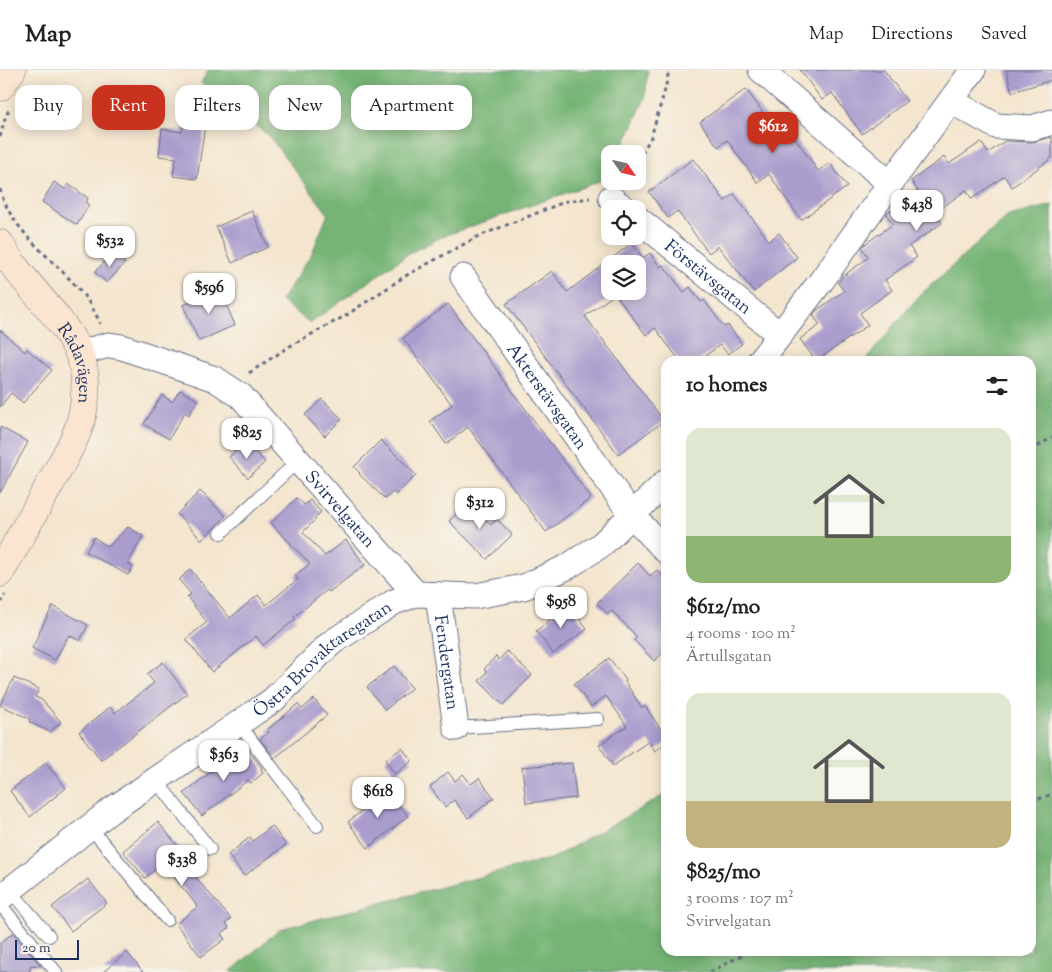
<!DOCTYPE html>
<meta charset="utf-8">
<style>
body{margin:0;font-family:"Sorts Mill Goudy",serif;background:#f2f2f2;color:#202124;height:100vh;display:flex;flex-direction:column;font-size:19px;white-space:nowrap}
*{box-sizing:border-box;margin:0}
p{font-size:16px;color:#757577}
.icon{flex:none;width:28px;height:28px;fill:none;stroke:currentColor;stroke-width:2;stroke-linecap:round;stroke-linejoin:round}
.map{position:relative;flex:1;overflow:hidden}
.side{position:absolute;left:661px;top:286px;width:375px;height:600px;display:flex;flex-direction:column;background:#fff;border-radius:15px;box-shadow:0 2px 12px #0003}
.side>*{flex:none}
.guide{position:absolute;left:15px;top:15px;width:475px;height:45px;display:flex;gap:10px}
.needle{width:32px;rotate:124deg}
.tools{position:absolute;left:601px;top:75px;display:grid;gap:10px}
.tools a{display:grid;place-items:center;width:45px;height:45px;border-radius:10px;background:#fff;box-shadow:0 2px 12px #0003;font-size:25px}
.scale{position:absolute;left:15px;bottom:12px;width:64px;box-sizing:border-box;padding-left:5px;border:2px solid #1b2f5e;border-top:0;font-size:14px;line-height:18px;white-space:nowrap;color:#1b2f5e;-webkit-text-stroke:4px #f7f3e8;paint-order:stroke}
.price{position:absolute;translate:-50% -42px;padding:0 11px;border-radius:10px;background:#fff;color:#222;font-size:16px;line-height:32px;filter:drop-shadow(0 1px 2px #0008)}
.price::after{content:'';position:absolute;left:50%;top:30px;width:15px;height:11px;margin-left:-8px;background:inherit;clip-path:polygon(0 0,100% 0,50% 100%)}
.price.on{background:#c8321e;color:#fff}
ul{padding:0;list-style:none}
li{display:grid;align-content:center;gap:10px;height:265px;padding:0 25px}
li span{display:grid;place-items:center;height:155px;border-radius:15px;color:#555}
li>.icon{margin-inline-start:auto}
span .icon{width:90px;height:90px;fill:#fffc;stroke-width:1}
li b{font-size:21px}
h2{display:flex;justify-content:space-between;align-items:center;height:60px;padding:0 25px;font-size:21px}
.chip{padding:0 18px;border-radius:15px;background:#fff;box-shadow:0 2px 12px #0003;font-size:18px;line-height:45px}
.chip.on{background:#c8321e;color:#fff}
header{display:flex;align-items:center;gap:30px;box-sizing:border-box;height:70px;padding:0 25px;background:#fff;border-bottom:1px solid #e0e0e0}
header strong{font-size:24px}
nav{display:flex;gap:28px;margin-inline-start:auto;font-size:18px}
.map>svg:first-child{display:block}
</style>
<header>
<strong>Map</strong>
<nav><a>Map</a><a>Directions</a><a>Saved</a></nav>
</header>
<div class="map">
<svg width="1052" height="902" viewBox="0 0 1052 902">
<rect width="100%" height="100%" fill="#f7f3e8"/>
<filter id="ink" filterUnits="userSpaceOnUse"><feTurbulence type="fractalNoise" baseFrequency=".02" numOctaves="2"/><feDisplacementMap in="SourceGraphic" scale="10" xChannelSelector="R" yChannelSelector="G"/><feConvolveMatrix kernelMatrix="1 2 1 2 8 2 1 2 1" color-interpolation-filters="sRGB"/></filter>
<filter id="wash" filterUnits="userSpaceOnUse"><feTurbulence type="fractalNoise" baseFrequency=".0096" numOctaves="4" result="noise"/><feDisplacementMap in="SourceGraphic" scale="20" xChannelSelector="R" yChannelSelector="G"/><feGaussianBlur stdDeviation="1.12" result="paint"/><feColorMatrix in="noise" values="0 0 0 0 0 0 0 0 0 0 0 0 0 0 0 0 0 1.4 0 .05"/><feComposite in="paint" operator="in"/></filter>
<g filter="url(#wash)">
<rect width="100%" height="100%" fill="#f4e5ce"/>
<g fill="#74b475" stroke="#48726a">
<path d="M 208,0 L 648,0 L 645,28 L 623,77 L 619,84 L 610,84 L 610,96 L 600,111 L 441,167 L 408,184 L 310,253 L 281,231 L 312,183 L 328,144 L 269,66 L 201,13 Z"/>
<path d="M 1052,135 L 1052,902 L 230,902 L 280,859 L 553,788 L 666,724 L 666,881 L 1031,881 L 1031,291 L 865,291 L 918,227 L 1008,146 Z"/>
</g>
<g id="blocks">
<g fill="#aa9dce" fill-rule="evenodd">
<path d="M 800,0 L 884,0 L 907,31 L 862,64 L 832,23 L 822,30 Z"/>
<path d="M 1006,0 L 1052,0 L 1052,10 L 1012,22 Z"/>
<path d="M 746,19 L 777,62 L 786,55 L 818,101 L 830,93 L 847,117 L 801,150 L 769,104 L 758,113 L 727,70 L 718,77 L 700,52 Z"/>
<path d="M 184,51 L 205,55 L 197,109 L 173,106 L 176,88 L 159,86 L 162,59 L 182,62 Z"/>
<path d="M 1052,67 L 1052,88 L 1012,117 L 1004,106 L 972,129 L 966,120 L 935,143 L 942,153 L 909,176 L 917,187 L 885,210 L 892,220 L 860,243 L 868,255 L 816,291 L 800,269 L 820,255 L 813,245 L 817,240 L 844,221 L 838,213 L 842,207 L 869,187 L 862,178 L 865,174 L 893,154 L 886,144 L 887,143 L 918,121 L 911,111 L 944,87 L 949,94 L 981,72 L 988,83 L 1005,71 L 1032,72 Z"/>
<path d="M 693,89 L 725,131 L 734,124 L 769,171 L 779,163 L 797,187 L 754,222 L 718,176 L 709,183 L 677,141 L 668,148 L 649,122 Z"/>
<path d="M 54,112 L 65,119 L 68,114 L 88,128 L 86,133 L 89,135 L 77,155 L 42,132 Z"/>
<path d="M 252,141 L 268,177 L 232,193 L 216,157 Z"/>
<path d="M 632,173 L 643,188 L 650,183 L 660,197 L 663,195 L 684,222 L 690,217 L 701,232 L 704,230 L 724,257 L 728,255 L 742,274 L 728,284 L 720,275 L 698,291 L 680,291 L 655,258 L 646,265 L 615,224 L 585,246 L 664,351 L 618,384 L 506,234 L 552,201 L 567,222 ZM 610,194 L 638,194 L 638,221 L 610,221 Z"/>
<path d="M 113,182 L 125,193 L 107,213 L 95,202 Z"/>
<path d="M 219,218 L 235,255 L 199,271 L 183,235 Z"/>
<path d="M 448,234 L 591,428 L 546,462 L 468,357 L 446,374 L 430,351 L 452,335 L 403,268 Z"/>
<path d="M 0,260 L 25,282 L 27,279 L 52,300 L 23,333 L 11,323 L 0,337 Z"/>
<path d="M 180,320 L 198,330 L 189,345 L 185,342 L 169,369 L 144,354 L 162,325 L 172,332 Z"/>
<path d="M 322,329 L 342,349 L 325,366 L 305,345 Z"/>
<path d="M 0,357 L 28,372 L 0,423 Z"/>
<path d="M 381,370 L 416,405 L 396,425 L 393,422 L 385,429 L 359,404 L 360,403 L 354,397 Z"/>
<path d="M 246,372 L 265,392 L 248,408 L 229,387 Z"/>
<path d="M 200,421 L 226,446 L 202,470 L 177,444 Z"/>
<path d="M 297,428 L 304,435 L 310,430 L 321,442 L 315,448 L 316,449 L 303,462 L 325,486 L 346,470 L 365,495 L 329,522 L 327,520 L 294,547 L 296,549 L 263,575 L 256,566 L 212,602 L 186,569 L 207,552 L 187,527 L 191,524 L 179,510 L 190,499 L 230,548 L 258,525 L 266,535 L 298,509 L 295,505 L 310,494 L 271,453 Z"/>
<path d="M 469,432 L 491,455 L 497,449 L 512,465 L 487,489 L 449,451 Z"/>
<path d="M 128,457 L 143,466 L 128,493 L 133,497 L 128,505 L 86,482 L 94,467 L 108,477 Z"/>
<path d="M 638,493 L 650,506 L 657,500 L 666,509 L 666,580 L 654,591 L 634,570 L 637,567 L 612,541 L 608,544 L 597,533 Z"/>
<path d="M 568,534 L 587,559 L 553,584 L 536,561 L 550,550 L 549,548 Z"/>
<path d="M 53,536 L 88,555 L 80,571 L 69,565 L 55,590 L 32,578 L 40,563 L 39,562 Z"/>
<path d="M 507,581 L 532,605 L 503,635 L 479,611 L 487,602 L 484,599 L 496,586 L 499,590 Z"/>
<path d="M 609,588 L 626,610 L 625,612 L 642,638 L 645,636 L 666,667 L 666,673 L 655,681 L 649,671 L 613,696 L 599,675 L 627,656 L 606,626 L 591,637 L 574,614 Z"/>
<path d="M 163,592 L 187,624 L 101,690 L 79,662 L 110,637 L 115,643 L 154,613 L 147,604 Z"/>
<path d="M 394,596 L 412,618 L 385,640 L 367,617 Z"/>
<path d="M 14,608 L 39,619 L 35,627 L 42,630 L 61,652 L 50,662 L 29,652 L 30,649 L 0,635 Z"/>
<path d="M 314,629 L 327,645 L 275,688 L 260,669 L 269,662 L 267,660 L 298,634 L 302,639 Z"/>
<path d="M 402,678 L 412,691 L 395,704 L 385,690 Z"/>
<path d="M 248,679 L 262,698 L 261,699 L 263,703 L 251,713 L 248,710 L 202,746 L 184,723 L 229,688 L 231,691 Z"/>
<path d="M 46,693 L 66,718 L 30,747 L 10,721 Z"/>
<path d="M 572,693 L 576,728 L 526,733 L 522,697 Z"/>
<path d="M 448,702 L 455,711 L 463,704 L 471,714 L 479,708 L 494,728 L 468,748 L 454,730 L 445,737 L 430,717 Z"/>
<path d="M 387,721 L 408,746 L 368,778 L 348,752 Z"/>
<path d="M 158,752 L 193,794 L 188,798 L 231,849 L 226,853 L 229,858 L 221,864 L 225,869 L 201,887 L 176,854 L 197,837 L 194,832 L 163,793 L 145,808 L 123,781 Z"/>
<path d="M 272,756 L 286,775 L 244,806 L 228,785 L 250,767 L 253,771 Z"/>
<path d="M 88,809 L 107,833 L 71,861 L 52,837 Z"/>
<path d="M 13,863 L 41,896 L 31,895 L 29,902 L 0,902 L 0,873 Z"/>
<path d="M 127,882 L 143,902 L 103,902 Z"/>
</g>
</g>
</g>
<g filter="url(#ink)">
<use href="#blocks" fill-opacity="0" stroke="#676f85" stroke-width="1"/>
<g fill="none" stroke-linecap="round" stroke-linejoin="round">
<defs>
<g id="lane">
<path d="M 221,463 L 299,390"/>
<path d="M 239,654 L 317,756"/>
<path d="M 456,658 L 598,649"/>
<path d="M 156,710 L 210,779"/>
<path d="M 90,757 L 167,850"/>
<path d="M 10,820 L 49,866"/>
<path d="M 0,834 L 56,902"/>
</g>
<g id="street">
<path d="M 761,0 L 890,114"/>
<path d="M 951,31 L 996,56 L 1032,58 L 1052,52"/>
<path d="M 611,128 L 625,139"/>
<path id="s1" d="M 638,149 L 780,265"/>
<path id="s2" d="M 463,207 L 632,445 L 666,481"/>
<path id="s3" d="M 79,283 L 109,275 L 122,277 L 215,309 L 241,326 L 416,524"/>
<path d="M 760,291 L 822,210 L 890,114 L 973,0"/>
<path id="s4" d="M 438,525 L 456,658"/>
<path id="s5" d="M 0,828 L 110,741 L 273,630 L 331,573 L 394,532 L 416,524 L 475,526 L 524,517 L 567,497 L 601,475 L 666,412"/>
</g>
<g id="secondary">
<path d="M 0,17 L 12,0"/>
<path id="s6" d="M 0,174 C 21,213 59,241 78,281 C 86,298 87,323 83,341 C 79,365 65,386 54,407 C 36,439 18,471 0,503"/>
</g>
</defs>
<use href="#lane" stroke="#676f85" stroke-width="14"/>
<use href="#street" stroke="#676f85" stroke-width="27"/>
<use href="#secondary" stroke="#676f85" stroke-width="29"/>
<g stroke="#676f85" stroke-width="3" stroke-dasharray="4 4" stroke-linecap="butt">
<path d="M 0,67 L 6,45 L 10,39"/>
<path d="M 638,90 L 651,67 L 665,20 L 669,0"/>
<path d="M 0,119 C 14,174 81,202 100,254"/>
<path d="M 249,303 L 290,276 L 345,246 L 407,205 L 479,166 L 567,131 L 590,128"/>
<path d="M 1031,381 L 1052,367"/>
<path d="M 0,533 L 5,525"/>
<path d="M 1031,732 L 1052,724"/>
<path d="M 710,902 L 750,881"/>
</g>
<use href="#lane" stroke="#fff" stroke-width="12"/>
<use href="#street" stroke="#fff" stroke-width="25"/>
<use href="#secondary" stroke="#fce5d0" stroke-width="28"/>
</g>
</g>
<g text-anchor="middle" stroke-width="4.5" stroke-linejoin="round" paint-order="stroke">
<g font-size="18" fill="#1b2f5e" stroke="#f7f3e8">
<text dy="6" stroke="none"><textPath href="#s1" startOffset="91">Förstävsgatan</textPath></text>
<text dy="6" stroke="none"><textPath href="#s6" startOffset="144">Rådavägen</textPath></text>
<text dy="6" stroke="none"><textPath href="#s2" startOffset="146">Akterstävsgatan</textPath></text>
<text dy="6" stroke="none"><textPath href="#s3" startOffset="324">Svirvelgatan</textPath></text>
<text dy="6" stroke="none"><textPath href="#s5" startOffset="402">Östra Brovaktaregatan</textPath></text>
<text dy="6" stroke="none"><textPath href="#s4" startOffset="68">Fendergatan</textPath></text>
</g>
</g>
</svg>
<div class="tools">
<a><svg class="needle" viewBox="-14 -14 28 28"><path d="M0-13l5 13h-10z" fill="#e53935"/><path d="M0 13l5-13h-10z" fill="#757577"/></svg></a>
<a><svg class="icon" aria-label="locate" viewBox="0 0 24 24"><circle cx="12" cy="12" r="6"/><path d="M12 2v4M12 18v4M2 12h4M18 12h4"/></svg></a>
<a><svg class="icon" aria-label="layers" viewBox="0 0 24 24"><path d="M12 4l9 5-9 5-9-5zM3 14l9 5 9-5"/></svg></a>
</div>
<div class="scale">20 m</div>
<b class="price on" style="left:773px;top:84px">$612</b>
<b class="price" style="left:917px;top:162px">$438</b>
<b class="price" style="left:110px;top:198px">$532</b>
<b class="price" style="left:209px;top:245px">$596</b>
<b class="price" style="left:247px;top:390px">$825</b>
<b class="price" style="left:480px;top:460px">$312</b>
<b class="price" style="left:561px;top:559px">$958</b>
<b class="price" style="left:224px;top:712px">$363</b>
<b class="price" style="left:378px;top:749px">$618</b>
<b class="price" style="left:182px;top:817px">$338</b>
<div class="guide">
<a class="chip">Buy</a>
<a class="chip on">Rent</a>
<a class="chip">Filters</a>
<a class="chip">New</a>
<a class="chip">Apartment</a>
</div>
<section class="side">
<h2>10 homes<svg class="icon" aria-label="filters" viewBox="0 0 24 24"><path d="M4 7h16M4 17h16"/><circle cx="9" cy="7" r="2"/><circle cx="15" cy="17" r="2"/></svg></h2>
<ul>
<li><span style="background:linear-gradient(#dfe7d0 70%,#8fb573 0)"><svg class="icon" aria-label="home" viewBox="0 0 24 24"><path d="M3 11l9-7 9 7M6 9v11h12V9"/></svg></span><div><b>$612/mo</b><p>4 rooms · 100 m²</p><p>Ärtullsgatan</p></div></li>
<li><span style="background:linear-gradient(#dfe7d0 70%,#c2b280 0)"><svg class="icon" aria-label="home" viewBox="0 0 24 24"><path d="M3 11l9-7 9 7M6 9v11h12V9"/></svg></span><div><b>$825/mo</b><p>3 rooms · 107 m²</p><p>Svirvelgatan</p></div></li>
</ul>
</section>
</div>
